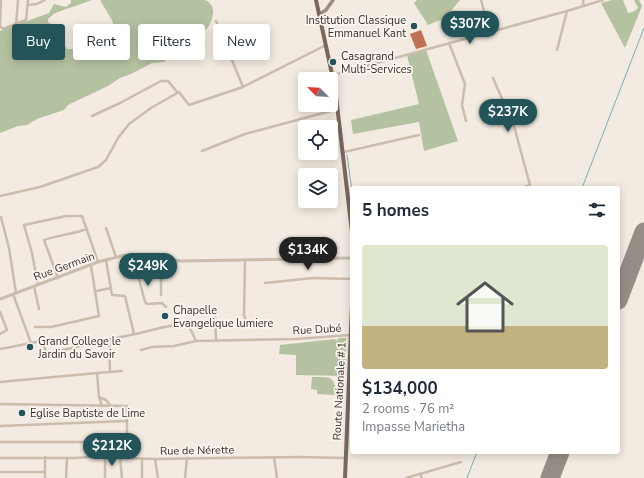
<!DOCTYPE html>
<meta charset="utf-8">
<style>
body{margin:0;font-family:"Nunito Sans",sans-serif;background:#f2f2f3;color:#1f2937;height:100vh;display:flex;flex-direction:column;font-size:15px;white-space:nowrap}
*{box-sizing:border-box;margin:0}
p{font-size:13px;color:#747a83}
.icon{flex:none;width:22px;height:22px;fill:none;stroke:currentColor;stroke-width:2;stroke-linecap:round;stroke-linejoin:round}
.map{position:relative;flex:1;overflow:hidden}
.sheet{position:absolute;left:350px;top:186px;width:270px;height:268px;display:flex;flex-direction:column;background:#fff;border-radius:4px;box-shadow:0 2px 10px #0003}
.sheet>*{flex:none}
.guide{position:absolute;left:12px;top:24px;width:278px;height:36px;display:flex;gap:8px}
.needle{width:26px;rotate:294deg}
.fabs{position:absolute;left:298px;top:72px;display:grid;gap:8px}
.fabs a{display:grid;place-items:center;width:40px;height:40px;border-radius:4px;background:#fff;box-shadow:0 2px 10px #0003;font-size:20px}
.price{position:absolute;translate:-50% -34px;padding:0 9px;border-radius:14px;background:#22545a;color:#fff;font-size:13px;line-height:26px;filter:drop-shadow(0 1px 2px #0008)}
.price::after{content:'';position:absolute;left:50%;top:24px;width:12px;height:9px;margin-left:-6px;background:inherit;clip-path:polygon(0 0,100% 0,50% 100%)}
.price.current{background:#222;color:#fff}
ul{padding:0;list-style:none}
li{display:grid;align-content:center;gap:8px;height:212px;padding:0 12px}
li span{display:grid;place-items:center;height:124px;border-radius:4px;color:#555}
li>.icon{margin-inline-start:auto}
span .icon{width:72px;height:72px;fill:#fffc;stroke-width:1}
li b{font-size:17px}
h2{display:flex;justify-content:space-between;align-items:center;height:48px;padding:0 12px;font-size:17px}
.pill{padding:0 14px;border-radius:4px;background:#fff;box-shadow:0 2px 10px #0003;font-size:14px;line-height:36px}
.pill.current{background:#22545a;color:#fff}
.map>svg:first-child{display:block}
</style>
<div class="map">
<svg width="644" height="478" viewBox="0 0 644 478">
<rect width="100%" height="100%" fill="#f3ebe1"/>
<g fill="#b5c2a1">
<path d="M 71,0 L 92,0 L 55,13 L 48,19 L 48,22 L 54,26 L 67,49 L 73,49 L 83,47 L 93,53 C 98,51 99,47 104,45 C 110,43 112,41 116,35 L 112,20 L 100,0 L 205,0 C 217,5 214,19 207,29 L 193,34 L 182,40 L 179,48 L 164,62 L 152,63 L 131,74 L 120,78 L 108,86 L 68,105 L 64,110 L 37,119 L 27,125 L 18,126 L 0,133 L 0,31 L 49,13 L 54,4 L 66,7 L 71,3 Z"/>
<path d="M 417,0 L 460,0 L 445,18 L 428,25 L 414,3 Z"/>
<path d="M 612,0 L 623,0 L 628,13 L 633,12 L 638,8 L 634,0 L 639,0 L 642,6 L 625,48 L 601,3 Z"/>
<path d="M 426,50 L 458,141 L 424,151 L 419,122 L 353,134 L 351,120 L 419,104 L 407,55 Z"/>
<path d="M 339,338 L 346,338 L 345,376 L 296,375 L 296,355 L 279,354 L 280,345 L 335,339 L 336,341 Z"/>
<path d="M 312,377 C 330,377 335,375 336,395 L 317,394 L 317,390 L 311,389 Z"/>
</g>
<g fill="none" stroke-linecap="round" stroke-linejoin="round">
<g stroke="#81abaf" stroke-width="1">
<path d="M 227,45 L 230,51"/>
<path d="M 347,155 L 352,191"/>
<path d="M 582,188 L 644,28"/>
<path d="M 467,478 L 477,452"/>
</g>
<g stroke="#968e86" stroke-width="19">
<path d="M 618,300 L 644,232"/>
<path d="M 550,478 L 560,452"/>
</g>
</g>
<path fill="#c17151" d="M 421,30 L 427,46 L 416,49 L 410,34 Z"/>
<g fill="none" stroke-linecap="round" stroke-linejoin="round">
<g stroke="#cbbcad" stroke-width="2.5">
<path d="M 1,0 L 0,26 L 3,29 L 26,20 L 28,0"/>
<path d="M 481,0 L 490,32"/>
<path d="M 583,0 L 584,6"/>
<path d="M 28,5 L 37,4 L 45,0"/>
<path d="M 216,21 L 243,87"/>
<path d="M 16,25 L 18,0"/>
<path d="M 449,43 L 465,84 L 462,105 L 466,121"/>
<path d="M 557,50 L 567,11"/>
<path d="M 333,75 L 567,11 L 603,0"/>
<path d="M 493,78 L 514,126 L 530,185 L 521,188"/>
<path d="M 92,116 L 120,103 L 161,81 L 168,81 L 178,93"/>
<path d="M 202,151 L 245,134 L 338,109"/>
<path d="M 344,152 L 419,135"/>
<path d="M 0,196 L 40,187 L 98,167 L 106,160 L 118,138 L 129,124 L 151,108 L 179,92 L 189,105 L 243,87 L 326,45"/>
<path d="M 1,217 L 9,248 L 16,293"/>
<path d="M 106,228 L 116,257"/>
<path d="M 133,256 L 145,302 L 147,304 L 162,303 L 166,307"/>
<path d="M 161,259 L 161,295"/>
<path d="M 106,260 L 112,295 L 125,296 L 134,334"/>
<path d="M 245,260 L 244,315 L 246,321"/>
<path d="M 58,278 L 44,240 C 59,235 73,234 87,229"/>
<path d="M 265,283 L 313,278 L 352,279"/>
<path d="M 38,285 L 32,253 L 24,225 L 66,216 L 82,216 L 98,262"/>
<path d="M 34,286 L 39,309"/>
<path d="M 96,291 L 111,288"/>
<path d="M 13,294 L 31,343"/>
<path d="M 0,312 L 7,330 L 0,334"/>
<path d="M 215,316 L 216,340"/>
<path d="M 35,327 L 51,327 L 99,316 L 91,266"/>
<path d="M 109,339 L 110,372"/>
<path d="M 0,349 L 42,341 L 47,354 C 78,346 109,339 140,333 C 153,330 177,322 189,326 L 196,341"/>
<path d="M 141,350 L 152,347 L 174,346 L 196,341 L 296,339 L 350,335"/>
<path d="M 97,373 L 122,371"/>
<path d="M 0,382 L 97,373 L 99,397 L 106,400 L 111,406"/>
<path d="M 99,397 L 102,406"/>
<path d="M 0,404 L 127,406 L 127,458"/>
<path d="M 0,426 L 126,421"/>
<path d="M 0,442 L 83,442 L 127,439"/>
<path d="M 105,456 L 105,478"/>
<path d="M 45,457 L 45,478"/>
<path d="M 274,457 L 277,478"/>
<path d="M 0,458 L 75,458 L 105,456 L 120,458 L 155,459 L 299,457 L 346,458"/>
<path d="M 142,458 L 142,478"/>
<path d="M 120,459 L 122,478"/>
<path d="M 155,459 L 158,478"/>
<path d="M 0,472 L 45,472"/>
<path d="M 420,474 L 422,478"/>
<path d="M 66,478 L 67,458"/>
<path d="M 185,478 L 187,458"/>
<path d="M 406,478 L 461,462"/>
</g>
<path stroke="#cbbcad" stroke-width="3" d="M 0,299 L 98,262 L 125,255 L 182,261 L 352,258"/>
<path stroke="#9f8b7e" stroke-width="3.5" d="M 320,14 L 326,10 L 333,0"/>
<g stroke="#7b685d" stroke-width="4">
<path d="M 316,0 L 335,88 L 352,232"/>
<path d="M 345,478 L 352,305"/>
</g>
</g>
<g fill="#22545a" stroke="#faf5ee" stroke-width="1.5">
<circle cx="414" cy="26" r="4"/>
<circle cx="333" cy="62" r="4"/>
<circle cx="165" cy="316" r="4"/>
<circle cx="30" cy="347" r="4"/>
<circle cx="22" cy="413" r="4"/>
</g>
<g text-anchor="middle" stroke-width="3.5" stroke-linejoin="round" paint-order="stroke">
<g font-size="11" fill="#3a302b" stroke="#faf5ee" text-anchor="start">
<text x="406" y="24" text-anchor="end">Institution Classique<tspan x="406" dy="13">Emmanuel Kant</tspan></text>
<text x="341" y="60">Casagrand<tspan x="341" dy="13">Multi-Services</tspan></text>
<text x="173" y="314">Chapelle<tspan x="173" dy="13">Evangelique lumiere</tspan></text>
<text x="38" y="345">Grand College le<tspan x="38" dy="13">Jardin du Savoir</tspan></text>
<text x="30" y="417">Eglise Baptiste de Lime</text>
</g>
<g font-size="11" fill="#3a302b" stroke="#faf5ee">
<text transform="translate(64 266) rotate(-20)" y="4">Rue Germain</text>
<text transform="translate(317 329) rotate(-3)" y="4">Rue Dubé</text>
<text transform="translate(339 391) rotate(-87)" y="4">Route Nationale # 1</text>
<text transform="translate(197 450) rotate(-1)" y="4">Rue de Nérette</text>
</g>
</g>
</svg>
<div class="fabs">
<a><svg class="needle" viewBox="-14 -14 28 28"><path d="M0-13l5 13h-10z" fill="#e53935"/><path d="M0 13l5-13h-10z" fill="#747a83"/></svg></a>
<a><svg class="icon" aria-label="locate" viewBox="0 0 24 24"><circle cx="12" cy="12" r="6"/><path d="M12 2v4M12 18v4M2 12h4M18 12h4"/></svg></a>
<a><svg class="icon" aria-label="layers" viewBox="0 0 24 24"><path d="M12 4l9 5-9 5-9-5zM3 14l9 5 9-5"/></svg></a>
</div>
<b class="price" style="left:470px;top:45px">$307K</b>
<b class="price" style="left:508px;top:133px">$237K</b>
<b class="price current" style="left:308px;top:271px">$134K</b>
<b class="price" style="left:148px;top:287px">$249K</b>
<b class="price" style="left:112px;top:467px">$212K</b>
<div class="guide">
<a class="pill current">Buy</a>
<a class="pill">Rent</a>
<a class="pill">Filters</a>
<a class="pill">New</a>
</div>
<section class="sheet">
<h2>5 homes<svg class="icon" aria-label="filters" viewBox="0 0 24 24"><path d="M4 7h16M4 17h16"/><circle cx="9" cy="7" r="2"/><circle cx="15" cy="17" r="2"/></svg></h2>
<ul>
<li><span style="background:linear-gradient(#dfe7d0 65%,#c2b280 0)"><svg class="icon" aria-label="home" viewBox="0 0 24 24"><path d="M3 11l9-7 9 7M6 9v11h12V9"/></svg></span><div><b>$134,000</b><p>2 rooms · 76 m²</p><p>Impasse Marietha</p></div></li>
</ul>
</section>
</div>
